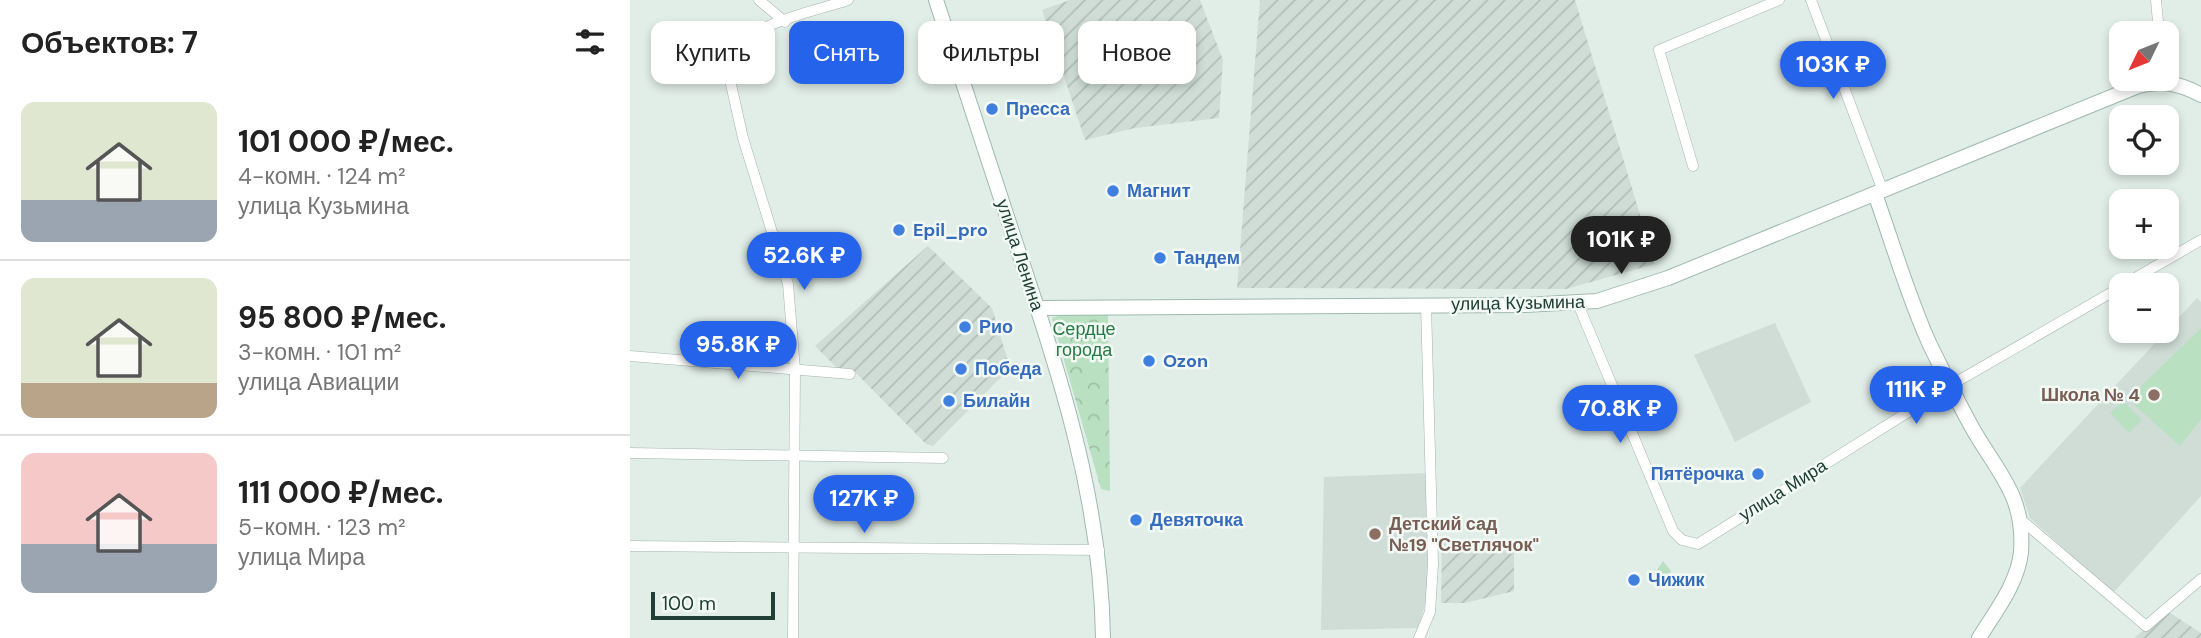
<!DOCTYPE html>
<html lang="ru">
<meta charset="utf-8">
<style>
body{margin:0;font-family:"DM Sans",sans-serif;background:#f6f6f6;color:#222;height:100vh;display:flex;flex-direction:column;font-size:26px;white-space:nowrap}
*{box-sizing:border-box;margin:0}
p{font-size:23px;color:#767676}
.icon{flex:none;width:38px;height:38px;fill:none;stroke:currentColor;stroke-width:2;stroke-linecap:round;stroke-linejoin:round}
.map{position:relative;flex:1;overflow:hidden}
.panel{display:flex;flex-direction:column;background:#fff;width:630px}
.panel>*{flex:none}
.banner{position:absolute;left:21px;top:21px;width:665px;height:63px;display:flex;gap:14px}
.needle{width:46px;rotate:227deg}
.tools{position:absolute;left:1479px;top:21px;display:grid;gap:14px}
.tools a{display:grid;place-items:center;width:70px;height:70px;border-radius:14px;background:#fff;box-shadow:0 4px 10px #0003;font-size:35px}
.scale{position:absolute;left:21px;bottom:18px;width:124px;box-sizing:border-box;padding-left:7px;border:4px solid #203f36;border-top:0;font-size:19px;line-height:24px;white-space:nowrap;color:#203f36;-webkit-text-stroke:5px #f2f9f5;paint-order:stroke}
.price{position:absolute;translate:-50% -60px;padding:0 16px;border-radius:24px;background:#2563eb;color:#fff;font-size:23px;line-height:46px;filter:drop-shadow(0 2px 4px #0008)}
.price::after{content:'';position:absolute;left:50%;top:42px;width:21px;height:16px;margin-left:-10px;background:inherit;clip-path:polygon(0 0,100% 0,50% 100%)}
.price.active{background:#222;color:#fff}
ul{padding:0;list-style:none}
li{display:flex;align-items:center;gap:21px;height:175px;padding:0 21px}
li+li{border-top:2px solid #e0e0e0}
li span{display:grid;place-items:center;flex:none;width:196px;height:140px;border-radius:14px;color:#555}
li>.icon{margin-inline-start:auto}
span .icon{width:84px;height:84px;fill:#fffc;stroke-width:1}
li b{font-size:30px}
h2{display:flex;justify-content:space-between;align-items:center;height:84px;padding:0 21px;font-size:30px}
.chip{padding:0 24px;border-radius:14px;background:#fff;box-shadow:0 4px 10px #0003;font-size:24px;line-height:63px}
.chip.active{background:#2563eb;color:#fff}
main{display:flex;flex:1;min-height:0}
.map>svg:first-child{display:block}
</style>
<main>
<section class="panel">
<h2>Объектов: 7<svg class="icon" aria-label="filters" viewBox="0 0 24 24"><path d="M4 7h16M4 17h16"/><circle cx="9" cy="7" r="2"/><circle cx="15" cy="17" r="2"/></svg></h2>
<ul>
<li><span style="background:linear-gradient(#dfe7d0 70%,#9aa5b1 0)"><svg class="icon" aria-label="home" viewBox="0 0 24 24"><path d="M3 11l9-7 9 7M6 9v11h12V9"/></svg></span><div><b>101 000 ₽/мес.</b><p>4-комн. · 124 m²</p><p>улица Кузьмина</p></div></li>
<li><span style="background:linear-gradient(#dfe7d0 75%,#b9a48a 0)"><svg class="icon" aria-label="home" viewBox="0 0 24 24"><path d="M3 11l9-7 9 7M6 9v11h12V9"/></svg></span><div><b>95 800 ₽/мес.</b><p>3-комн. · 101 m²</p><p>улица Авиации</p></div></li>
<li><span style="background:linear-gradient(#f6c9c9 65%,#9aa5b1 0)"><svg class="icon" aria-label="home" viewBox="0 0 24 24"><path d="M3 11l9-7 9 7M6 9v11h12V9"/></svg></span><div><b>111 000 ₽/мес.</b><p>5-комн. · 123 m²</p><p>улица Мира</p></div></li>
</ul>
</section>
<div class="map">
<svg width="1571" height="638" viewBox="0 0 1571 638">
<defs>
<pattern id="industrial-furrows" width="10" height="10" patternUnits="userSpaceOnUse" patternTransform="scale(1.75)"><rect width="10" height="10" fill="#cfddd6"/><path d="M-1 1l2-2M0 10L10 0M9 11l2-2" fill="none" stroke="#b1bfb8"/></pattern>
<pattern id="park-crowns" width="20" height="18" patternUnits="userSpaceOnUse" patternTransform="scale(1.75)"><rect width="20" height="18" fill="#b8e0c1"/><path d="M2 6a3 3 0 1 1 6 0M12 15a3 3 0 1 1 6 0" fill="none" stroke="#9ec1a6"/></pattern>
</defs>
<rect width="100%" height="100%" fill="#e1ede7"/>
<g fill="#cfddd6">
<path d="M 1567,298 L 1571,302 L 1571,496 L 1483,593 L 1400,518 L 1390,488 Z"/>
<path d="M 1145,323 L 1181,402 L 1105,442 L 1064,355 Z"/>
<path d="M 797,473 L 799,592 L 788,628 L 691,630 L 694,477 Z"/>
</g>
<g fill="url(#industrial-furrows)">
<path d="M 440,0 L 570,0 L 593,60 L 589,118 L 505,128 L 455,140 L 412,10 Z"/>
<path d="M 630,0 L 945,0 L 1025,264 L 936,289 L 607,288 Z"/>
<path d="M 298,246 L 362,308 L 380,368 L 303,446 L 296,444 L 223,370 L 207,368 L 185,346 Z"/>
<path d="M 873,540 L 884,546 L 884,591 L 835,603 L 811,603 L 812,541 Z"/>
<path d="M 1537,611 L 1571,633 L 1571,638 L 1504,638 Z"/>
</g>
<g fill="#b8e0c1">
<path d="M 1571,328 L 1571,419 L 1550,446 L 1498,399 Z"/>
<path d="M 1493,401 L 1512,420 L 1499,433 L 1480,413 Z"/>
<path d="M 1033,561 L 1041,571 L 1034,583 L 1023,576 Z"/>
</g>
<path fill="url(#park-crowns)" d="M 430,315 L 478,315 L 480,491 L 471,489 L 422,318 Z"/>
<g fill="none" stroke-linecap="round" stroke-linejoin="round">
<defs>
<g id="street">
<path d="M 129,0 L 155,22"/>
<path d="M 1181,0 L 1253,191"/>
<path d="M 1526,0 L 1529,33"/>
<path d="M 1063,166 L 1029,50 L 1149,0"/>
<path d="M 1493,285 L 1571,240"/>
<path d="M 948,304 L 1043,531 L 1052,540 L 1068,544 L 1321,385 L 1491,287"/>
<path d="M 0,356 L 220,374"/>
<path d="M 0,453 L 313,458"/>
<path d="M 1389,518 L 1516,626 L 1571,579"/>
<path d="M 0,546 L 469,550"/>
<path d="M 163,638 L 165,370 L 158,284 L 113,138 L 96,62 C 118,22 177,14 218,0"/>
<path d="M 789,638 L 800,612 L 803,564 L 796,305"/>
</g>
<g id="secondary">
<path d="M 306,0 C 331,77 357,154 382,232 C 427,367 471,493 473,638"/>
<path d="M 1245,194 C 1263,244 1278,297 1300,345 C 1314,373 1328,403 1344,431 C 1369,474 1395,497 1391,552 C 1388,583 1365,612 1349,638"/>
<path d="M 408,308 L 895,305 L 967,301 L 1038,278 L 1508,86 C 1531,80 1550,83 1571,95"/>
</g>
</defs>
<use href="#street" stroke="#a3b5ae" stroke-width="11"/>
<use href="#secondary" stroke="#9ebaaf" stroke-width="16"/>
<use href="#street" stroke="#fff" stroke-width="10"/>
<use href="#secondary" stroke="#fff" stroke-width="14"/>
</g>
<g fill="#3f7fe0" stroke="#f2f9f5" stroke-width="2.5">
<circle cx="362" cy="109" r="7"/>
<circle cx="483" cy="191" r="7"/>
<circle cx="269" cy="230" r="7"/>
<circle cx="530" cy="258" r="7"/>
<circle cx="335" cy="327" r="7"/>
<circle cx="519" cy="361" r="7"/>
<circle cx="331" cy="369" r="7"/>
<circle cx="319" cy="401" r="7"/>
<circle cx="1128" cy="474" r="7"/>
<circle cx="506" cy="520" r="7"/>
<circle cx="1004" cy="580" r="7"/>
</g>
<g fill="#8d6e63" stroke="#f2f9f5" stroke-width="2.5">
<circle cx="1524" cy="395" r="7"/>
<circle cx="745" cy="534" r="7"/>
</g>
<g text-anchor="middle" stroke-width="5" stroke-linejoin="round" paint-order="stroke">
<g font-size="18" font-weight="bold" fill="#366cbe" stroke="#f2f9f5" text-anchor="start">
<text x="376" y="115">Пресса</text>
<text x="497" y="197">Магнит</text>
<text x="283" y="236">Epil_pro</text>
<text x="544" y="264">Тандем</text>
<text x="349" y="333">Рио</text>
<text x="533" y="367">Ozon</text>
<text x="345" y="375">Победа</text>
<text x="333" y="407">Билайн</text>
<text x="1114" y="480" text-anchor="end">Пятёрочка</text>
<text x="520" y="526">Девяточка</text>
<text x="1018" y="586">Чижик</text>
</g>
<g font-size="18" fill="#203f36" stroke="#f2f9f5">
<text transform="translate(390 255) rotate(72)" y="6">улица Ленина</text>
<text transform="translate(888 303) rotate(-1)" y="6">улица Кузьмина</text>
<text transform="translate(1153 490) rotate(-32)" y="6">улица Мира</text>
</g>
<g font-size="18" fill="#267a44" stroke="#f2f9f5">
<text x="454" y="335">Сердце<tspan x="454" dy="21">города</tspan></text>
</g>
<g font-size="18" font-weight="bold" fill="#785e54" stroke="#f2f9f5" text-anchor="end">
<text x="1510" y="401">Школа № 4</text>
<text x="759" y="530" text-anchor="start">Детский сад<tspan x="759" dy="21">№19 "Светлячок"</tspan></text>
</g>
</g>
</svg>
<div class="tools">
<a><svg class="needle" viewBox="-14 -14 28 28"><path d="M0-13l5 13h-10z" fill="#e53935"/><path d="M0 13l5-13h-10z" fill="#767676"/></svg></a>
<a><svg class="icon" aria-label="locate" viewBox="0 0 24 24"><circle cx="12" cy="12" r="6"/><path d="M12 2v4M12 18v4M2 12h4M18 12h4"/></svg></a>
<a>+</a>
<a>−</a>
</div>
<div class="scale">100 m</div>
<b class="price" style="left:1203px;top:101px">103K ₽</b>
<b class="price active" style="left:991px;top:276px">101K ₽</b>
<b class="price" style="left:174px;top:292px">52.6K ₽</b>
<b class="price" style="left:108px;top:381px">95.8K ₽</b>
<b class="price" style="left:1286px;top:426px">111K ₽</b>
<b class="price" style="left:990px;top:445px">70.8K ₽</b>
<b class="price" style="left:234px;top:535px">127K ₽</b>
<div class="banner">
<a class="chip">Купить</a>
<a class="chip active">Снять</a>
<a class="chip">Фильтры</a>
<a class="chip">Новое</a>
</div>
</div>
</main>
